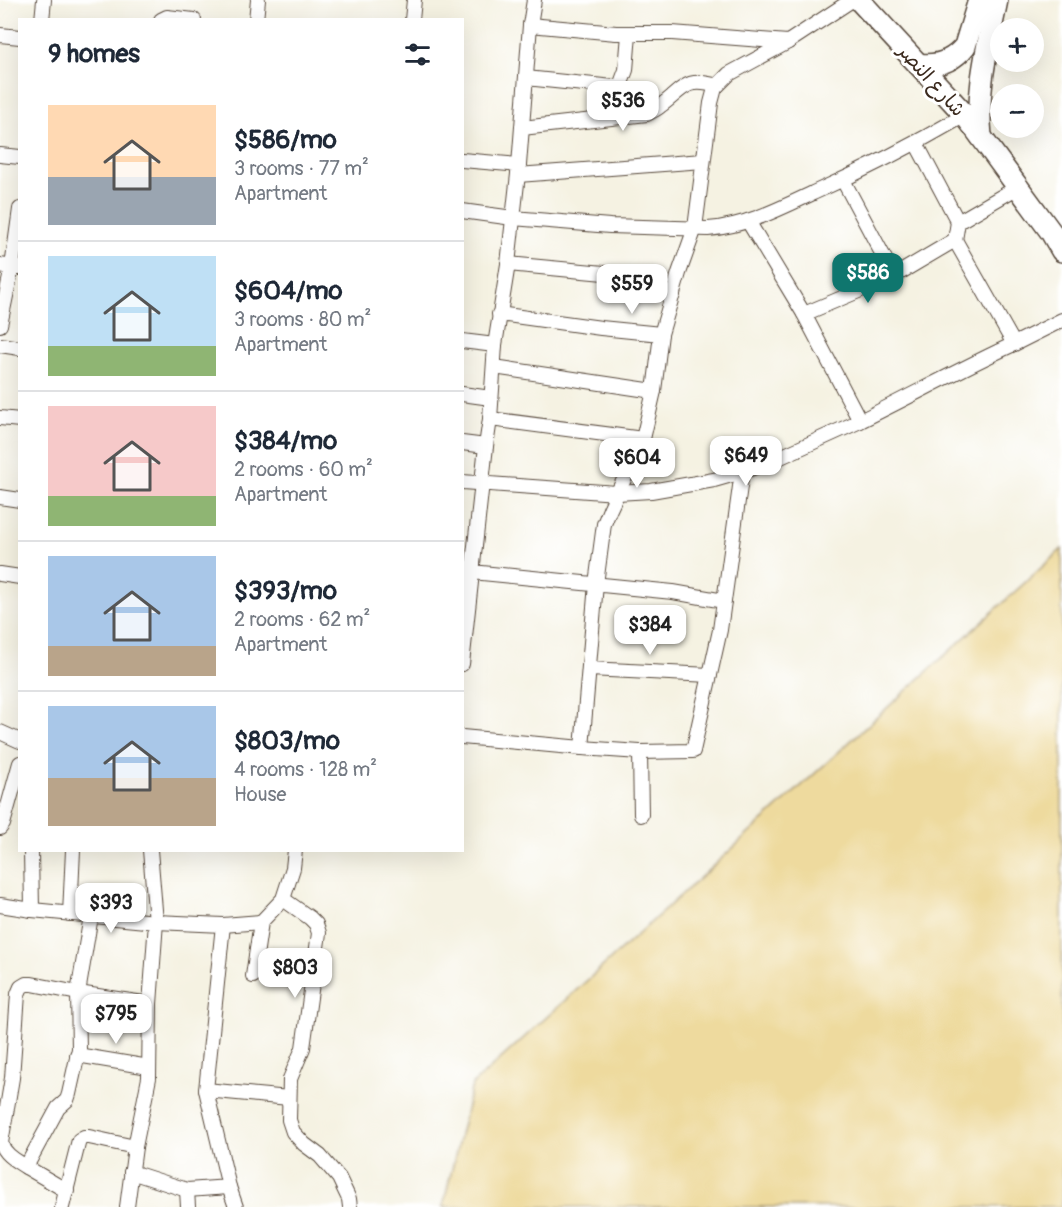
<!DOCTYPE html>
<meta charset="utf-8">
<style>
body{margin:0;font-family:Pangolin,"Playpen Sans Arabic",sans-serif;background:#f6f6f7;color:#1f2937;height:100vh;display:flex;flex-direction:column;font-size:22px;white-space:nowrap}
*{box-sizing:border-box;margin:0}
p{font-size:20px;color:#747a83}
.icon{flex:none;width:33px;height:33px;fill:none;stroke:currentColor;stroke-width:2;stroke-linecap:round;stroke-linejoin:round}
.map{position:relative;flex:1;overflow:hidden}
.panel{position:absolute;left:18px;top:18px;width:446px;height:834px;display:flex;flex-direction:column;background:#fff;border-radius:0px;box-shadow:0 6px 24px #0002}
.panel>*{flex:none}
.controls{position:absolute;left:990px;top:18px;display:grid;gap:12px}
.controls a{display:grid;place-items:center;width:54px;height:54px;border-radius:50%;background:#fff;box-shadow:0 6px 24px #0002;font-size:30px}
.price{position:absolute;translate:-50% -51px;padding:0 14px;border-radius:12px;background:#fff;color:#222;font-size:20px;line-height:39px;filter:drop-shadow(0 2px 3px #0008)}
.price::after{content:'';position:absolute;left:50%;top:36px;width:18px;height:14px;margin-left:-9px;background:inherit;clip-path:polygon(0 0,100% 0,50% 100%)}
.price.selected{background:#0f766e;color:#fff}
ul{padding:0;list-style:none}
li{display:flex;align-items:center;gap:18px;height:150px;padding:0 30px}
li+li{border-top:2px solid #e0e1e3}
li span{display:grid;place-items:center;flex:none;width:168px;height:120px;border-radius:0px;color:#555}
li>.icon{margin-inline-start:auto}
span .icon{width:72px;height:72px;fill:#fffc;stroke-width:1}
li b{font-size:26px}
h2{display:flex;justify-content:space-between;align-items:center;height:72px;padding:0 30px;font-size:26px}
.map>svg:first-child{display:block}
</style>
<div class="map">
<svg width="1062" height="1207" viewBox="0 0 1062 1207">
<rect width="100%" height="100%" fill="#fff"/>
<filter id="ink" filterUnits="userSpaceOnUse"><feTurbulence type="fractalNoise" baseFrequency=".0167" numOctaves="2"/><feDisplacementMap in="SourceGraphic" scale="12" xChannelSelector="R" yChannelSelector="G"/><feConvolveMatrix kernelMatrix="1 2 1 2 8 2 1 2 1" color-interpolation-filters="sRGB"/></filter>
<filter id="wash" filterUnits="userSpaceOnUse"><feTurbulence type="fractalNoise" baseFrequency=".008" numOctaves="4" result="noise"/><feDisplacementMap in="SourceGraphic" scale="24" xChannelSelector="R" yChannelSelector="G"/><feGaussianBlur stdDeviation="1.35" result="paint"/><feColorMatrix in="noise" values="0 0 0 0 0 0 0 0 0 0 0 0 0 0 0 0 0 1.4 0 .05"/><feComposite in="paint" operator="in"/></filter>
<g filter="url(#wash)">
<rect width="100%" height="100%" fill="#f5f2e2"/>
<path fill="#eeda9e" stroke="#94825e" stroke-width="1.5" d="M 1062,549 L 1062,1207 L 443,1207 L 472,1085 Z"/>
</g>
<g filter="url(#ink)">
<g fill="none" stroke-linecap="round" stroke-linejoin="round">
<defs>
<g id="street">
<path d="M 42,20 L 44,0"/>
<path d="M 161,20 L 167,17 L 194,20"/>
<path d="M 256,20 L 258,0"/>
<path d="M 412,20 L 414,0"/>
<path d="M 530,25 L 616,33 L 672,33 L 788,42"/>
<path d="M 0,35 L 20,37"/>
<path d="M 526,78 L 613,87 L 620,86 L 626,70 L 629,34"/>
<path d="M 522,128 L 647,114 C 652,111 657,109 660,106 C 683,90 685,76 717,86"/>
<path d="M 916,143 L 958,222"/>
<path d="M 0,155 L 20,157"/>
<path d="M 462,160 L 519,165"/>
<path d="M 518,175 L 703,161"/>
<path d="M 843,180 L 894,276"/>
<path d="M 462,211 L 513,218 L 610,226 L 708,229 C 746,226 779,209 813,193 C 865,170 915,144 965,115"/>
<path d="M 748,221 L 804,314 L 894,276 L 955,240 L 958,222 L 1018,187"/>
<path d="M 508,264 L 604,273 L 673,295"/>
<path d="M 0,265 L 12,267 L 20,209"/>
<path d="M 499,314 L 601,328 L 661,334"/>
<path d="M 804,314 L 860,421 C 911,396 962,368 1014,344 L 955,240"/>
<path d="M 0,325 L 12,267 L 20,268"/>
<path d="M 462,341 L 495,345"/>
<path d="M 1014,344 L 1062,320"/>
<path d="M 0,345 L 20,348"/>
<path d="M 494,367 L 654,391 L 661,334 L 679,273 L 695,228 L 711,103 L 715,88 L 729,74 L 788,42 L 852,0"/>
<path d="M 462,394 L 491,398"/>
<path d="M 0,418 L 20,420"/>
<path d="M 490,419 L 643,439"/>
<path d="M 462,443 L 486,446"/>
<path d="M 462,482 L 617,493 L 651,491 L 714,480 L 742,472 L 776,459 L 860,421"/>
<path d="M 0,497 L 20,500"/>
<path d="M 462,571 L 673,592 L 724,601"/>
<path d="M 0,574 L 20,577"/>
<path d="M 462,664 L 486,446 L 490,419 L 495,345 L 508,264 L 519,165 L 530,25 L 534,0"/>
<path d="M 589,669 L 710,675"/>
<path d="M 0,732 L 20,741"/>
<path d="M 462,737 L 582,748 L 640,752 L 693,751 L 720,630 L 742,472"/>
<path d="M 582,748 L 596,584 L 604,524 L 610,509 L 643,439 L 654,391"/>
<path d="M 640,752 L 641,815"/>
<path d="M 0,828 L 3,824 L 20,763"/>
<path d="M 31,850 L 32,910"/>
<path d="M 283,899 L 310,918 L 316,924 L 319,933 L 303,1048 L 290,1079 L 289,1120 L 293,1132 L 304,1144 L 320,1156 L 339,1178 L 349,1199 L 350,1207"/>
<path d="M 0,905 L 32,910 L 156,922 L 223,925 L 261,922"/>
<path d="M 70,914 L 73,850"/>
<path d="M 253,976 L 261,922 L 283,899 L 293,868 L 295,850"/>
<path d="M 77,1055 L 149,1067"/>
<path d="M 206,1090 L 289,1098"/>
<path d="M 26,1167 C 17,1161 4,1155 1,1143 L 12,1078 L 18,994 L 21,987 L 26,984 L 32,984 L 78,993 L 150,1004"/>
<path d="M 131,1172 L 187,1190 L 229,1187 L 206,1090 L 223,925"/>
<path d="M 229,1187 L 236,1207"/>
<path d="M 187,1190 L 188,1207"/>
<path d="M 67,1191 L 26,1167 L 58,1108 L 67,1100 L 69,1094 L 79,1049 L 78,993 L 91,916"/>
<path d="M 62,1207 L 79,1140 L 84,1137 L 89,1137 L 135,1147"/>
<path d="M 127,1207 L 135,1147 L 149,1078 L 150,1004 L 156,922 L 150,850"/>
</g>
<g id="primary">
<path d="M 859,0 L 965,115 L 1051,232 L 1062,251"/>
<path d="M 918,64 C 937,67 953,61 965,46 L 979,0"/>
<path d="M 981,136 C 976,88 988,46 997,0"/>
</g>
</defs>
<use href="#street" stroke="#57483b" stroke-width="16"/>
<use href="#primary" stroke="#57483b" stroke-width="24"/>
<use href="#street" stroke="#fff" stroke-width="14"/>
<use href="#primary" stroke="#fff" stroke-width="21"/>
</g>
</g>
<g text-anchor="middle" stroke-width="6" stroke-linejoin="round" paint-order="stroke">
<g font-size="20" fill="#3b2a1e" stroke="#fff">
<text transform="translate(932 80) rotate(48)" y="7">شارع النصر</text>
</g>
</g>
</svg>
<div class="controls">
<a>+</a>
<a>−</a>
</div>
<b class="price" style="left:623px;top:132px">$536</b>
<b class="price selected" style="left:868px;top:304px">$586</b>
<b class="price" style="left:632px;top:315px">$559</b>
<b class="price" style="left:746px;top:487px">$649</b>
<b class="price" style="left:637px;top:489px">$604</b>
<b class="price" style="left:650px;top:656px">$384</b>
<b class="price" style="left:111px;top:934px">$393</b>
<b class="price" style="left:295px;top:999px">$803</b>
<b class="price" style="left:116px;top:1045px">$795</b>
<section class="panel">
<h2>9 homes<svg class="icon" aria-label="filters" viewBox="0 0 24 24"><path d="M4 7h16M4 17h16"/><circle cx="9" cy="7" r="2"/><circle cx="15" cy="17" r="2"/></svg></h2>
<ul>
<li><span style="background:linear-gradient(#ffd9b3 60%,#9aa5b1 0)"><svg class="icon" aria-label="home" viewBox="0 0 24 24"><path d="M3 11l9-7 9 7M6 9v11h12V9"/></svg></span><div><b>$586/mo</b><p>3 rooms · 77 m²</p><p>Apartment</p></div></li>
<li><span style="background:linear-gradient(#bfe0f5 75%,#8fb573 0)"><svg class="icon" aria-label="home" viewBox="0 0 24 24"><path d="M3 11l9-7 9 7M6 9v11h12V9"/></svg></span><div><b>$604/mo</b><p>3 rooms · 80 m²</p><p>Apartment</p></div></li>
<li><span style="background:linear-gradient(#f6c9c9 75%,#8fb573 0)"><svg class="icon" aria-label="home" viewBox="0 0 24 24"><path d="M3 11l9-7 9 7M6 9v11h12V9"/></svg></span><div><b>$384/mo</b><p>2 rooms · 60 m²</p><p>Apartment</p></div></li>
<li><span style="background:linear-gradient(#a9c7e8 75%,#b9a48a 0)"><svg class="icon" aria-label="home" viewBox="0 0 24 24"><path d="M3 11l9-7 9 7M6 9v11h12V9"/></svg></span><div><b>$393/mo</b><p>2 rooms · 62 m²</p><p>Apartment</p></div></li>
<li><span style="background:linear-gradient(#a9c7e8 60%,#b9a48a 0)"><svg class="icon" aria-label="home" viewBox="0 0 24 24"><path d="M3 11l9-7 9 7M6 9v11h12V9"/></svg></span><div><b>$803/mo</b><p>4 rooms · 128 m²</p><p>House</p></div></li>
</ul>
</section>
</div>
